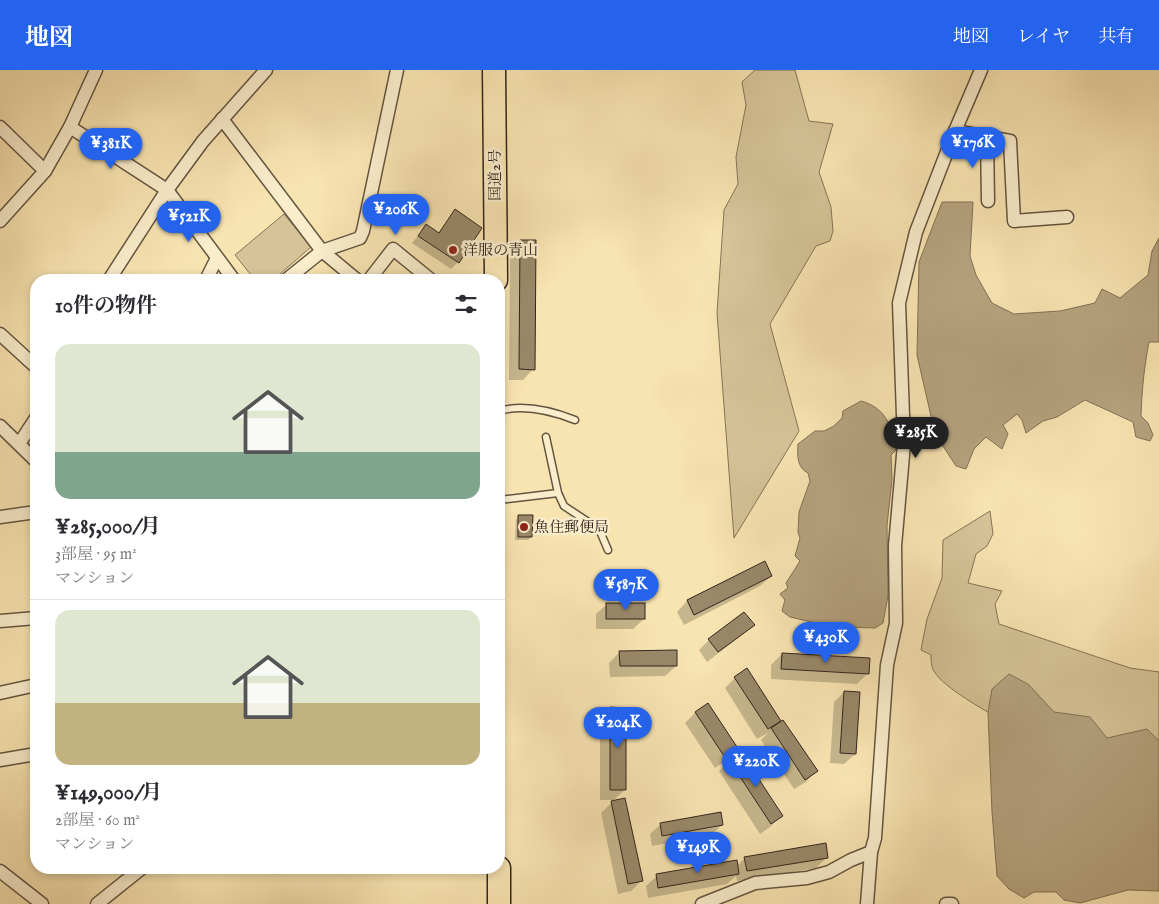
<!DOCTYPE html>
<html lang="ja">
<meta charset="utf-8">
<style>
body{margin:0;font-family:"IM FELL English","Noto Serif JP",serif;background:#f7f7f7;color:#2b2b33;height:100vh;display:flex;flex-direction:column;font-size:19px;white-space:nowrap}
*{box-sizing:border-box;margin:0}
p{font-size:16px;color:#7c7c81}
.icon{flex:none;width:28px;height:28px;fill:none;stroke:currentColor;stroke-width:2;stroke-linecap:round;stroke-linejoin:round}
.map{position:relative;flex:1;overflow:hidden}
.side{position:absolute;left:30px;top:204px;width:475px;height:600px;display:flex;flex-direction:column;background:#fff;border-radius:20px;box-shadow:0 2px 8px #0003}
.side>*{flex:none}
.price{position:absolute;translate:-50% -42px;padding:0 11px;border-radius:18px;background:#2563eb;color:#fff;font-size:16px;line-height:32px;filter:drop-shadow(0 1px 2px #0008)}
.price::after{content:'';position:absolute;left:50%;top:30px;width:15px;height:11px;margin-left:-8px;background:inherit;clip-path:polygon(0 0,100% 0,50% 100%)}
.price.on{background:#222;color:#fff}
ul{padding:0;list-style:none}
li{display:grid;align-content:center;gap:10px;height:265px;padding:0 25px}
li+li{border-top:1px solid #e1e1e2}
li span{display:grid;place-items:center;height:155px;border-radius:15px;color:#555}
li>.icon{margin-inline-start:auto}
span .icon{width:90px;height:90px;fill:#fffc;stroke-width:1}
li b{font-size:21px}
h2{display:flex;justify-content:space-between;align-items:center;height:60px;padding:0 25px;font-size:21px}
header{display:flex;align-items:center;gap:30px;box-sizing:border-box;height:70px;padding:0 25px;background:#2563eb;color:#fff}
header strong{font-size:24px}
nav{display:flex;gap:28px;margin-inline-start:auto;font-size:18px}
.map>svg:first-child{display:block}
</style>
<header>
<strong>地図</strong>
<nav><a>地図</a><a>レイヤ</a><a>共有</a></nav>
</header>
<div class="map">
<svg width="1159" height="834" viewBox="0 0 1159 834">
<rect width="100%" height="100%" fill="#f8e4b1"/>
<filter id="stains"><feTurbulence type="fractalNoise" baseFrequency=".004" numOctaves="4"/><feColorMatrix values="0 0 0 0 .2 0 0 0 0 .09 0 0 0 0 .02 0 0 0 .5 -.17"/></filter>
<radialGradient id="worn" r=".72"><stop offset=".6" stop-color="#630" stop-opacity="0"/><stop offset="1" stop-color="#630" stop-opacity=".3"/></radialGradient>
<g fill="#d6c498" stroke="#84745a">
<path d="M 755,0 L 795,0 L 809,51 L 833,54 L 819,102 L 831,137 L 833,161 L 830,171 L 816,176 L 770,254 L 799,361 L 734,468 L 717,243 L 724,140 L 738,114 L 736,87 L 746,35 L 742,12 Z"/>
<path d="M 284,144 L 311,177 L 273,210 L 255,210 L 235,185 Z"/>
<path d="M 990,441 L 993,464 L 987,476 L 976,484 L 968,513 L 1002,521 L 995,534 L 999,554 L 1130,598 L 1159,602 L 1159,683 L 1009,654 C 991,644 943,618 934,601 C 931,597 931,590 931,585 L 921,580 L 927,549 L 942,508 L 943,470 Z"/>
</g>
<g fill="#b5a37e" stroke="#817157">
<path d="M 942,132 L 973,132 L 970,186 L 976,205 L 992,233 L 1014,244 L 1060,241 L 1095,233 L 1102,219 L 1120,228 L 1148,205 L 1152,181 L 1159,168 L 1159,272 L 1149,272 C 1144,298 1142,319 1141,346 L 1148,353 L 1153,365 L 1150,371 L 1136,367 L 1133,352 L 1085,330 L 1057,347 L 1043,351 L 1026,363 L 1022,350 L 1017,344 L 1003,355 L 1008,364 L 1002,379 L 986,367 L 974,379 L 966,399 L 956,396 L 941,373 L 931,346 L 917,285 L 919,192 Z"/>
<path d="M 861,331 C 886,338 892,356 896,380 L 891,385 L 892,410 L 887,455 L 888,526 L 883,553 L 875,558 L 840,557 L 833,553 L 824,555 L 790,547 L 782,541 L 785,530 L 780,524 L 788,518 L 786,513 L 800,491 L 795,486 L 800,468 L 798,462 L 799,442 L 810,411 L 808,403 C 797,398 797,385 798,374 L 815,361 L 824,361 L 834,356 L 842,348 L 843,341 Z"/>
<path d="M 1009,604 L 1028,614 L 1054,642 L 1090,647 L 1107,668 L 1147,659 L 1159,671 L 1159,821 L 1128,820 L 1080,833 L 1064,830 L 1056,822 L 1034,822 L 1024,828 L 1009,819 L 997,806 L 992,742 L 988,642 L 992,619 Z"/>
</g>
<g fill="#0003">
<path d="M 455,141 L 480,158 L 458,192 L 451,199 L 412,173 L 426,156 L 438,163 Z"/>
<path d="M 521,171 L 533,299 L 523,310 L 509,310 L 510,182 Z"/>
<path d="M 519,446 L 531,467 L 528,470 L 515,470 L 516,450 Z"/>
<path d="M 764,492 L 771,506 L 760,516 L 684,555 L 677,542 L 687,531 Z"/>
<path d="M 607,534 L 644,549 L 633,559 L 596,559 L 596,544 Z"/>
<path d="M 753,555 L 742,565 L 707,592 L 699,580 L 709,570 Z"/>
<path d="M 620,582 L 676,596 L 665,606 L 610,607 L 609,593 Z"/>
<path d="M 782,584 L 868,603 L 857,614 L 771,609 L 771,595 Z"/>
<path d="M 735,608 L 779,650 L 772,657 L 816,701 L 806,712 L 794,719 L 761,670 L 768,663 L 757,669 L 725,618 Z"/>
<path d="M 844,622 L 855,684 L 844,694 L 830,693 L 834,632 Z"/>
<path d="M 707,635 L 738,680 L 727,690 L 715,698 L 685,653 L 695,643 Z"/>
<path d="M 610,639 L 624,720 L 612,732 L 641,811 L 631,821 L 618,824 L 601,743 L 614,730 L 600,730 L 600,649 Z"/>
<path d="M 730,691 L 781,746 L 770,757 L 760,764 L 719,701 Z"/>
<path d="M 661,754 L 722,755 L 711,765 L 652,776 L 650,764 Z"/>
<path d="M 827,787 L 816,798 L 737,811 L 736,806 L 727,814 L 648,828 L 646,816 L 657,806 L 737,796 L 745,788 Z"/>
</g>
<g fill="#998869" stroke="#32251c">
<path d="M 455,139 L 482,158 L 459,193 L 418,166 L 426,154 L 439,163 Z"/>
<path d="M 520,170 L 536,170 L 535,300 L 519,299 Z"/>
<path d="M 518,445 L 533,445 L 532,467 L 518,467 Z"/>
<path d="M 765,491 L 772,506 L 694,545 L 687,530 Z"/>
<rect x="606" y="533" width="39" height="16"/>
<path d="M 744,542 L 755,555 L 718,582 L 708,569 Z"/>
<path d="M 677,580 L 677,596 L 620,596 L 619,581 Z"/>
<path d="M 782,583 L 870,588 L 869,604 L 781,599 Z"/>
<path d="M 747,598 L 781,651 L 768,659 L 734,607 Z"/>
<path d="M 844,621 L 860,622 L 856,684 L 840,683 Z"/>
<path d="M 708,633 L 739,680 L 726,689 L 695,642 Z"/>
<path d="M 610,637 L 626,638 L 626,720 L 610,720 Z"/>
<path d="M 783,650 L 818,701 L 805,710 L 771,658 Z"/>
<path d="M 741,682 L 783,746 L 771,754 L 729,690 Z"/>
<path d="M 625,728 L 643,811 L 628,814 L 611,731 Z"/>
<path d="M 721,742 L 723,755 L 662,766 L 660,753 Z"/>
<path d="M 826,773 L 828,788 L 747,801 L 744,787 Z"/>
<path d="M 737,790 L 739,804 L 658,818 L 656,804 Z"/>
</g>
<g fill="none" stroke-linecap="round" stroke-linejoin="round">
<defs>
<g id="lane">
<path d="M 499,341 C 523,334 552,341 575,350"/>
<path d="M 546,367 L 558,423 L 564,436 L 599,459 L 608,480"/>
<path d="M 499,430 L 558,423"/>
</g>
<g id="street">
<path d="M 222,49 L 322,181 L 357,210"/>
<path d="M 0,57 L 45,101"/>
<path d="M 70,57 L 167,120 L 234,210"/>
<path d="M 955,61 L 1010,71 L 1014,151 L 1067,147"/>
<path d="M 987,67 L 988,131"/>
<path d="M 0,151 L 45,101 L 70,57 L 96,0"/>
<path d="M 109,210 L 167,120 L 203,71 L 266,0"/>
<path d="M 206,210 L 217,188"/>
<path d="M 286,210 L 322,181 L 360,168 L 363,161 L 397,0"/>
<path d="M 369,210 L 393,179 L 431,210"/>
<path d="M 0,264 L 36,297"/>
<path d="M 0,356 L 36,391"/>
<path d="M 19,374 L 36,348"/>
<path d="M 0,447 L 36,442"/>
<path d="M 0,551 L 36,548"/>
<path d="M 0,623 L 36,615"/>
<path d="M 0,690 L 36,684"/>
<path d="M 0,801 L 42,834"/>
<path d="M 97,834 L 142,798"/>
<path d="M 702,834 L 755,813 L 807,808 L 829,802 L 851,790 L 871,782"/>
<path d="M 867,834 L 871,782 L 875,768 L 887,595 L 896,553 L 895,476 L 904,374 L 899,233 L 916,162 L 955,61 L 981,0"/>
<path d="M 946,834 L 952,834"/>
</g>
<g id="highway">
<path d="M 494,0 L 496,210"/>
<path d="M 499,798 L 499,834"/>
</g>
</defs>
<use href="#lane" stroke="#645541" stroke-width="9"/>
<use href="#street" stroke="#645541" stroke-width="15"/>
<use href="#highway" stroke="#32251c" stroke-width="25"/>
<use href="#lane" stroke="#faedcc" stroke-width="6"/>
<use href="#street" stroke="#faedcc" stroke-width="12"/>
<use href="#highway" stroke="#f8e4b1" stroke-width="22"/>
</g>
<g fill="#8f2418" stroke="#faedcc" stroke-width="2">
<circle cx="453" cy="180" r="5"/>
<circle cx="524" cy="457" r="5"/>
</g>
<g text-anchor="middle" stroke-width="5" stroke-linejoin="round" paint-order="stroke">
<g font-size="15" fill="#32251c" stroke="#faedcc">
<text transform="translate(495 105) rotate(-90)" y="5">国道2号</text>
</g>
<g font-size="15" fill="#32251c" stroke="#faedcc" text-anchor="start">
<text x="463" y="185">洋服の青山</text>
<text x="534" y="462">魚住郵便局</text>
</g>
</g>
<rect width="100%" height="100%" filter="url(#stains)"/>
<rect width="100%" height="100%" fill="url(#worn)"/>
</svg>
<b class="price" style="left:973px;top:99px">¥176K</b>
<b class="price" style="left:111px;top:100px">¥381K</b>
<b class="price" style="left:396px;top:166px">¥206K</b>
<b class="price" style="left:189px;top:173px">¥521K</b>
<b class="price on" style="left:916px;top:389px">¥285K</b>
<b class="price" style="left:626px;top:541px">¥587K</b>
<b class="price" style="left:826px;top:594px">¥430K</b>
<b class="price" style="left:618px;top:679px">¥204K</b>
<b class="price" style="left:756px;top:718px">¥220K</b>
<b class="price" style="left:698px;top:804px">¥149K</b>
<section class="side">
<h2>10件の物件<svg class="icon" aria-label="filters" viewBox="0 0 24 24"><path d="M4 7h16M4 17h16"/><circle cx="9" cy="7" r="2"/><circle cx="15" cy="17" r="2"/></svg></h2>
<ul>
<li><span style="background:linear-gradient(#dfe7d0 70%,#7fa58c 0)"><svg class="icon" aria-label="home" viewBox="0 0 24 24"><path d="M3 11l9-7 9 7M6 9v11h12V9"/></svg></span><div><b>¥285,000/月</b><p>3部屋 · 95 m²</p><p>マンション</p></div></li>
<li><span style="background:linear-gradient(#dfe7d0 60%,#c2b280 0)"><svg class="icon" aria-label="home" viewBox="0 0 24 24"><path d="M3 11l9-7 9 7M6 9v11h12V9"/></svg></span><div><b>¥149,000/月</b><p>2部屋 · 60 m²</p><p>マンション</p></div></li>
</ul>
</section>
</div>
